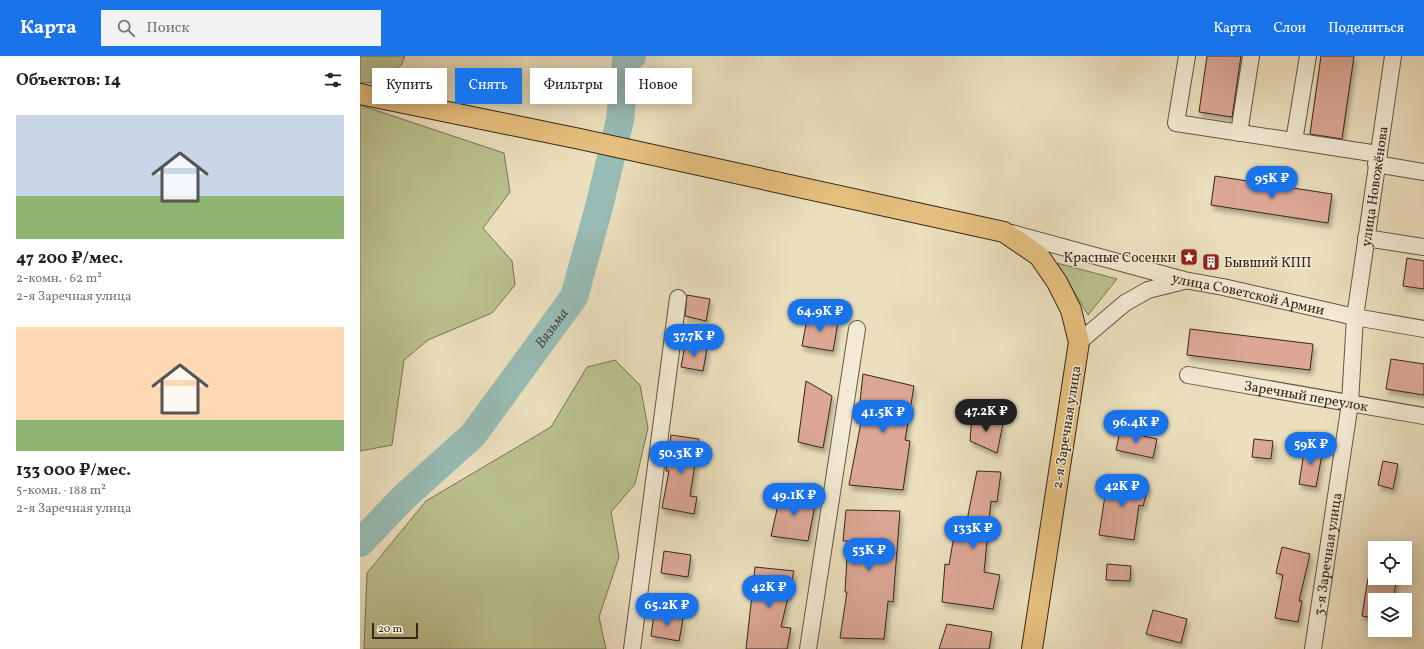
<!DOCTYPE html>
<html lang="ru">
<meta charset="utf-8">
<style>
body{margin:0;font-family:Vollkorn,serif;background:#f2f2f2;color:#222;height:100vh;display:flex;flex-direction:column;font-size:15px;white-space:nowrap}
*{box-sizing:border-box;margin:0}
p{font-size:13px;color:#767676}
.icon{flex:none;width:22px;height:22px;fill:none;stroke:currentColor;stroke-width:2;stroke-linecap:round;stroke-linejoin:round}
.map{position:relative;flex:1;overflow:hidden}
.drawer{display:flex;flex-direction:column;background:#fff;width:360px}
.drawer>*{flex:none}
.top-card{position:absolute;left:12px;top:12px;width:380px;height:36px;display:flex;gap:8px}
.fabs{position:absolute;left:1008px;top:485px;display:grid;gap:8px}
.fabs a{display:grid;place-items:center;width:44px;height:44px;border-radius:0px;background:#fff;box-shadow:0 2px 10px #0003;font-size:20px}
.scale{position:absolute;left:12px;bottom:10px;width:46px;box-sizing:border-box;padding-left:4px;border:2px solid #36261b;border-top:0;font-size:11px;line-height:14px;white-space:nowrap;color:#36261b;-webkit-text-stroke:3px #f2ead4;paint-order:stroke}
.price{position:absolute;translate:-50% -34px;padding:0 9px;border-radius:14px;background:#1a73e8;color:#fff;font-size:13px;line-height:26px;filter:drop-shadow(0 1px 2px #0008)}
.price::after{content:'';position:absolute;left:50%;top:24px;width:12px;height:9px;margin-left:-6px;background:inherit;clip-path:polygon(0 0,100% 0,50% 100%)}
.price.current{background:#222;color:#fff}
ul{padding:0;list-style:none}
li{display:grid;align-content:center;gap:8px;height:212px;padding:0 16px}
li span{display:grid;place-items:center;height:124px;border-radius:0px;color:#555}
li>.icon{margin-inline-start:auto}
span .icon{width:72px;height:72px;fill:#fffc;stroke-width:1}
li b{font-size:17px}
h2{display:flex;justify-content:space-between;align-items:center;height:48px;padding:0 16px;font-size:17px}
.tag{padding:0 14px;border-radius:0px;background:#fff;box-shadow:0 2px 10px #0003;font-size:14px;line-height:36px}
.tag.current{background:#1a73e8;color:#fff}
header{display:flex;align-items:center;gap:24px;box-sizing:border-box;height:56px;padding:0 20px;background:#1a73e8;color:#fff}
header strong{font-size:19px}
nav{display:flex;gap:22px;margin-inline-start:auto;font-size:14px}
.search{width:280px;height:36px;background:#f2f2f2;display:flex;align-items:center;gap:10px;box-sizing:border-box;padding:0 14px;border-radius:0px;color:#767676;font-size:15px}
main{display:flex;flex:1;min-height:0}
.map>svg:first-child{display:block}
</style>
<header>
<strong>Карта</strong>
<div class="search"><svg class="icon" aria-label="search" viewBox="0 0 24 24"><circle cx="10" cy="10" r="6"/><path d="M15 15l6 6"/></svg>Поиск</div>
<nav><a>Карта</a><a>Слои</a><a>Поделиться</a></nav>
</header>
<main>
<section class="drawer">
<h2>Объектов: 14<svg class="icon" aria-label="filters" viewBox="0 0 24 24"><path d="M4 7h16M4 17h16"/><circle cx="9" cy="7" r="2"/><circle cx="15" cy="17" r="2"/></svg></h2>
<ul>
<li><span style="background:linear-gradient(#c9d6e8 65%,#8fb573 0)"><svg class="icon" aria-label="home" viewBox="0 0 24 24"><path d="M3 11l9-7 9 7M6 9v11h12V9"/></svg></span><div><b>47 200 ₽/мес.</b><p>2-комн. · 62 m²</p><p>2-я Заречная улица</p></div></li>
<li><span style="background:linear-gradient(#ffd9b3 75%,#8fb573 0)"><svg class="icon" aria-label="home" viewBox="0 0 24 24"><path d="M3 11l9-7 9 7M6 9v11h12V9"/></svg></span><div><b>133 000 ₽/мес.</b><p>5-комн. · 188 m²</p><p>2-я Заречная улица</p></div></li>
</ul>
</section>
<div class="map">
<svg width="1064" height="593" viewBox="0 0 1064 593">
<defs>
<filter id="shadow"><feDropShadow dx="2.5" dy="4.5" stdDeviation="2" flood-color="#0004"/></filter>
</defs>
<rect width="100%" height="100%" fill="#ebdfbd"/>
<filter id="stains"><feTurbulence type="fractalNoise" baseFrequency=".005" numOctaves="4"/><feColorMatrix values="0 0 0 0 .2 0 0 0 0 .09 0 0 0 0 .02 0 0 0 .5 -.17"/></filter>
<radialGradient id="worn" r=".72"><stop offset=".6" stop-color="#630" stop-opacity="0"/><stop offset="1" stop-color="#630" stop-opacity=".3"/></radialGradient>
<g fill="#bac18f" stroke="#787455">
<path d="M 0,0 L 45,0 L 42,8 L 21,26 L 0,27 Z"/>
<path d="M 0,49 L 144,97 L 150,136 L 123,172 L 152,205 L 155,229 L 132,257 L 68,284 L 44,304 L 32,389 L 0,395 Z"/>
<path d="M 697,207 L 757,223 L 728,259 Z"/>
<path d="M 255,304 L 280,329 L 288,372 L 275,428 L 251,456 L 259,501 L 239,561 L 246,593 L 4,593 L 7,517 L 66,445 L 191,371 L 227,311 Z"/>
</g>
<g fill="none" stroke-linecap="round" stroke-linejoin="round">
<path stroke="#98bcb4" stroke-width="28" id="s1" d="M 0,487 L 43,442 L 113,379 L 214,241 L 239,151 L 260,64 L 266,5 L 272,0"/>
</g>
<g fill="#dca795" stroke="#36261b" filter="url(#shadow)">
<path d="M 847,0 L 881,0 L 872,61 L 839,56 Z"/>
<path d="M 961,0 L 994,0 L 982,83 L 950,78 Z"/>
<path d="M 855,120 L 972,138 L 968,167 L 851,149 Z"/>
<path d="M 1047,202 L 1064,205 L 1064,233 L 1043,230 Z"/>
<path d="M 327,239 L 350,243 L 346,265 L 325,260 Z"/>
<path d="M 448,257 L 478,266 L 473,295 L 442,290 Z"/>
<path d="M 830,273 L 953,288 L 950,314 L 827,299 Z"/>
<path d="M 325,289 L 347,293 L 343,315 L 321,311 Z"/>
<path d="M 1031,303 L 1064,308 L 1064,339 L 1026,333 Z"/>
<path d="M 503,318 L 554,330 L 545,384 L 550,385 L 543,434 L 489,429 L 503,356 L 499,355 Z"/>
<path d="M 446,325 L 472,340 L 463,392 L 438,386 Z"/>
<path d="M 612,358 L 643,368 L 637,397 L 610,385 Z"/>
<path d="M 760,375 L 797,383 L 793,402 L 756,394 Z"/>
<path d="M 311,379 L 339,383 L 330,440 L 337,441 L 334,458 L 302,452 L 309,415 L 306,415 Z"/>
<path d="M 894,383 L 913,385 L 911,403 L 892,401 Z"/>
<path d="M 945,390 L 963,393 L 956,431 L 939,428 Z"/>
<path d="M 1023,405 L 1038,408 L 1033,433 L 1018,429 Z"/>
<path d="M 617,415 L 641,416 L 637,446 L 631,445 L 624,516 L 640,519 L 633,553 L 582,546 L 585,508 L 589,509 L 597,462 L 607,464 Z"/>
<path d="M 752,419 L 789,429 L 783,450 L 779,449 L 774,484 L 739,479 L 744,446 Z"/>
<path d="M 457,439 L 448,485 L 411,480 L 420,440 Z"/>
<path d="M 486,454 L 540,455 L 533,546 L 528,545 L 524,583 L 480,582 L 487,536 L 485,536 L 488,485 L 483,485 Z"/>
<path d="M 922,491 L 950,498 L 939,545 L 942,545 L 938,566 L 915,562 L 923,519 L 916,517 Z"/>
<path d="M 304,495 L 331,499 L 328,521 L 301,517 Z"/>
<path d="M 747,508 L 771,510 L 770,525 L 746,524 Z"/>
<path d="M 395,511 L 434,515 L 421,571 L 431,572 L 427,593 L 386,593 Z"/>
<path d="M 1008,522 L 1037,522 L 1033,544 L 1015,544 L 1015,562 L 1002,560 Z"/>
<path d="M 793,554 L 827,563 L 821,587 L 786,578 Z"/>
<path d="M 294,558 L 323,563 L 319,585 L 291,580 Z"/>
<path d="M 587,568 L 632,576 L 629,593 L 579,593 Z"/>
</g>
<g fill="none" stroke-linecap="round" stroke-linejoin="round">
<defs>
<g id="minor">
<path d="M 827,0 L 816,67 L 1018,98"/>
<path d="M 879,77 L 891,0"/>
<path d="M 934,85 L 948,0"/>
<path d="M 1016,108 L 1064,116"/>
<path id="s2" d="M 651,177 L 824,224 L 863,231 L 995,261 L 1064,273"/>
<path d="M 1006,182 L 1064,191"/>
<path d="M 719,286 L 765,247 L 788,234 L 824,225"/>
<path id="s3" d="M 828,319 L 1064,360"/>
<path d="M 272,593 L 318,242"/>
<path d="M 448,593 L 497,273"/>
<path id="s4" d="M 953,593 L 990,347 L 995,261 L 1033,0"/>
</g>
<path id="major" d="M 0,38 L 220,83 L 644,176 L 679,200 L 697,226 L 711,254 L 719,286 L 672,593"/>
</defs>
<use href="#minor" stroke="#635444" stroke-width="18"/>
<use href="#major" stroke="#36261b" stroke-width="22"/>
<use href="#minor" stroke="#f2ead4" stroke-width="16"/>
<use href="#major" stroke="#e6c07e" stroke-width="20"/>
</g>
<defs>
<symbol id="sight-square" viewBox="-11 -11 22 22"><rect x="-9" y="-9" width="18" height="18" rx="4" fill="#8f2418" stroke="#f2ead4"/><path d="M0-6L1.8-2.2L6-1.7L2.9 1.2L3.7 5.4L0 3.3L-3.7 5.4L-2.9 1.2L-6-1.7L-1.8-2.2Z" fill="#fff"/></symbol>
<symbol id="building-square" viewBox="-11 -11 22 22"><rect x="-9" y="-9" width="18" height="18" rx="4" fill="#8f2418" stroke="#f2ead4"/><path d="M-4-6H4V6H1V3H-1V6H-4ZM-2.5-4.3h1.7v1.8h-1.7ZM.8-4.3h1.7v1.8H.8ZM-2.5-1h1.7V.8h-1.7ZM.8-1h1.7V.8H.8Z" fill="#fff"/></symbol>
</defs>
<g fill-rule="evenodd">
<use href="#sight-square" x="819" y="191" width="20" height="20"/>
<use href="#building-square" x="841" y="196" width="20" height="20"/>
</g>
<g text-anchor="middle" stroke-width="3" stroke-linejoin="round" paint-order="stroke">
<g font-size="14" fill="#36261b" stroke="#f2ead4">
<text dy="5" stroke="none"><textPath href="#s4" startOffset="467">улица Новожёнова</textPath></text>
<text dy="5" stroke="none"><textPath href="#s2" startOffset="245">улица Советской Армии</textPath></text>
<text dy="5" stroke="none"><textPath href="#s3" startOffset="120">Заречный переулок</textPath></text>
<text transform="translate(706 371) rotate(-81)" y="5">2-я Заречная улица</text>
<text dy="5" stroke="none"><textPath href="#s4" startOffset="96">3-я Заречная улица</textPath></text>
</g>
<g font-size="14" fill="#36261b" stroke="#f2ead4" text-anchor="end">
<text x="816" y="206">Красные Сосенки</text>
<text x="864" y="211" text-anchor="start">Бывший КПП</text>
</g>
<g font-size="15" font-style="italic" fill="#4e4c41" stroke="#f2ead4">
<text dy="5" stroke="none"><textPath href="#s1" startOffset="289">Вязьма</textPath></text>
</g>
</g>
<rect width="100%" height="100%" filter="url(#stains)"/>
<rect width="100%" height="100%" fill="url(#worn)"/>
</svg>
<div class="fabs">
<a><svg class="icon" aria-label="locate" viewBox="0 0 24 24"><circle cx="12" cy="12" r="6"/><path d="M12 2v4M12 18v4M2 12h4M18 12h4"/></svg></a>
<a><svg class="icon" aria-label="layers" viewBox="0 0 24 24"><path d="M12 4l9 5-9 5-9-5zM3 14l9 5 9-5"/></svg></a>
</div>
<div class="scale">20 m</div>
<b class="price" style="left:912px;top:144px">95K ₽</b>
<b class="price" style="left:460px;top:277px">64.9K ₽</b>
<b class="price" style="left:334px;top:302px">37.7K ₽</b>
<b class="price current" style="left:626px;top:377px">47.2K ₽</b>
<b class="price" style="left:523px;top:378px">41.5K ₽</b>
<b class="price" style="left:776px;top:388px">96.4K ₽</b>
<b class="price" style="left:951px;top:410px">59K ₽</b>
<b class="price" style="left:321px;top:419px">50.3K ₽</b>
<b class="price" style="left:762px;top:452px">42K ₽</b>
<b class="price" style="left:434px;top:461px">49.1K ₽</b>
<b class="price" style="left:613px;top:494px">133K ₽</b>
<b class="price" style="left:509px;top:516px">53K ₽</b>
<b class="price" style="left:409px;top:553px">42K ₽</b>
<b class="price" style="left:307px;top:571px">65.2K ₽</b>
<div class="top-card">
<a class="tag">Купить</a>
<a class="tag current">Снять</a>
<a class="tag">Фильтры</a>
<a class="tag">Новое</a>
</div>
</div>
</main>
